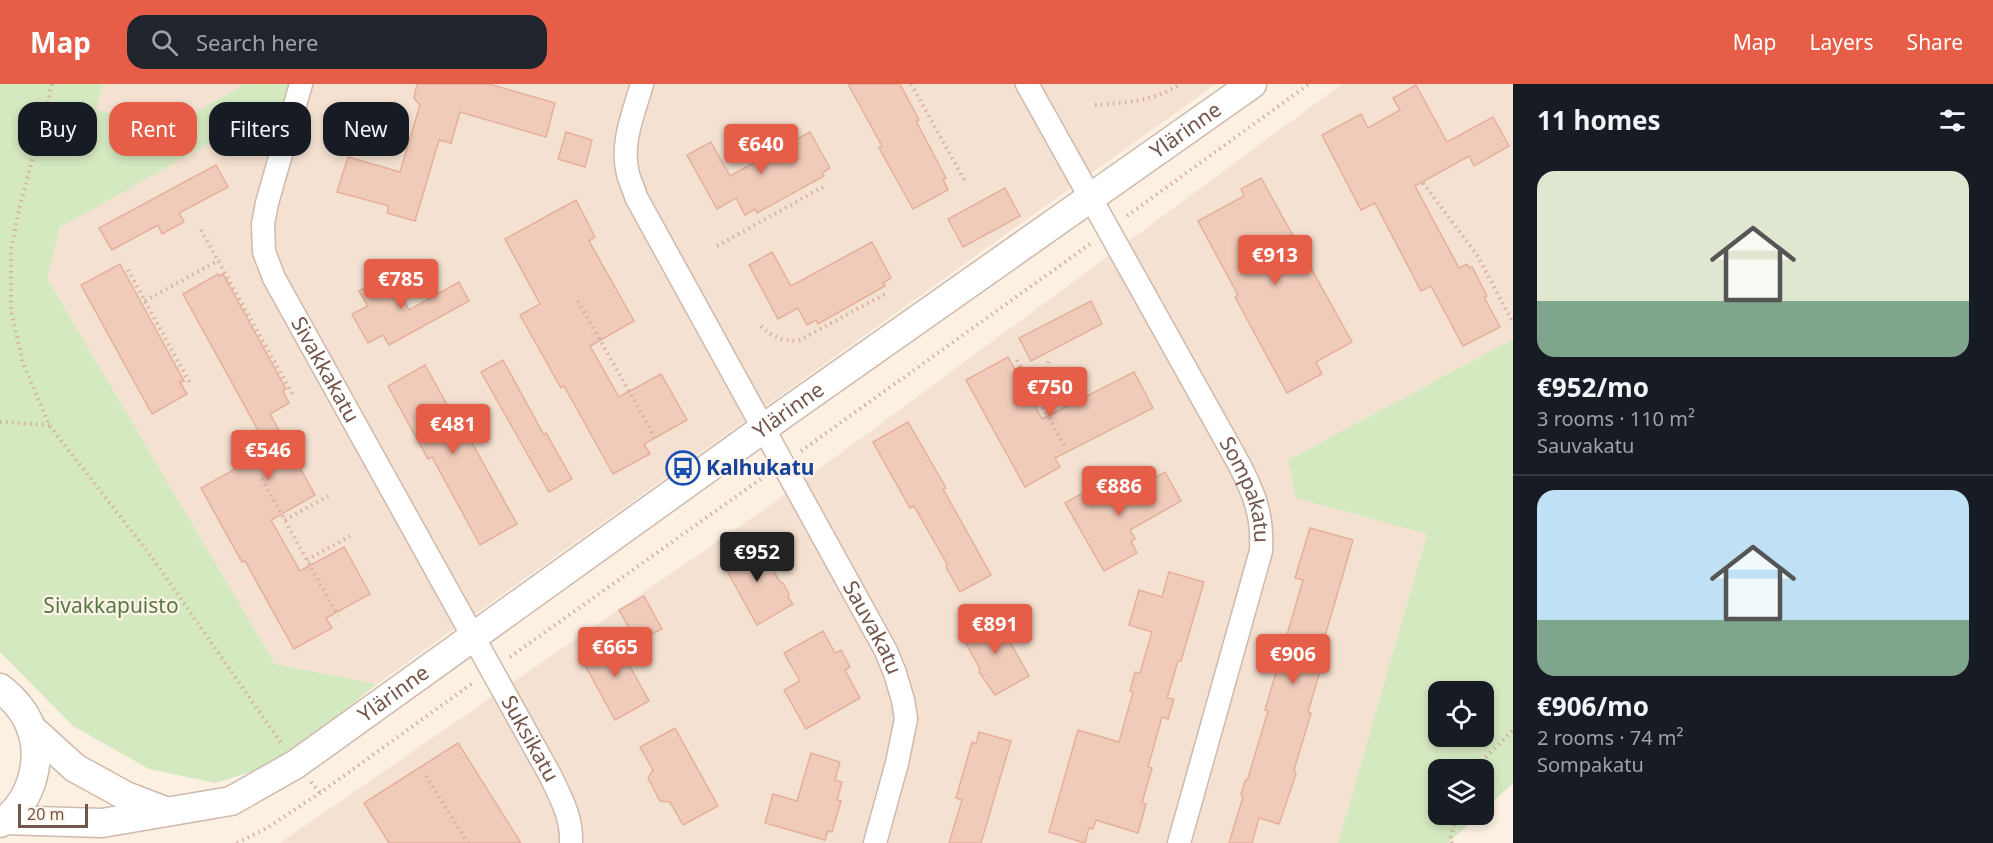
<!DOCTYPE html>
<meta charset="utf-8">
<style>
body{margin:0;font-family:"Noto Sans",sans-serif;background:#20242c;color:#f1f3f6;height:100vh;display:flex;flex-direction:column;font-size:22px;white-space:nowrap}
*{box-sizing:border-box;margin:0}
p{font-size:20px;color:#9ea1a6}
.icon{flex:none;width:33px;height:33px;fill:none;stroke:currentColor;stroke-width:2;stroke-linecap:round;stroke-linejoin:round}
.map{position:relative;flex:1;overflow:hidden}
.side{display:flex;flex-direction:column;background:#171b24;width:480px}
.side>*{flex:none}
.top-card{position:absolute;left:18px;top:18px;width:570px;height:54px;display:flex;gap:12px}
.buttons{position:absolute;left:1428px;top:597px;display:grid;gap:12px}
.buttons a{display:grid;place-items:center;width:66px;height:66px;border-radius:12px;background:#171b24;box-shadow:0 3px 9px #0003;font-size:30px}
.scale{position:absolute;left:18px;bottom:15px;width:70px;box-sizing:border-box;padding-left:6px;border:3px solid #735549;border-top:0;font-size:16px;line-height:21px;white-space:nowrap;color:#735549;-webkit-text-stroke:4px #fff4e8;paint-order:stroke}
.price{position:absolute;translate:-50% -51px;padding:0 14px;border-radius:6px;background:#e65e47;color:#fff;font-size:20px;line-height:39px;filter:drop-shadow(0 2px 3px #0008)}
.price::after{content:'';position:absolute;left:50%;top:36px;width:18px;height:14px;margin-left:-9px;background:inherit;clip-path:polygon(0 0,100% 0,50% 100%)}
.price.active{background:#222;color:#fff}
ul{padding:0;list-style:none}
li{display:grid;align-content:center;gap:12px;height:318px;padding:0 24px}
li+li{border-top:2px solid #363941}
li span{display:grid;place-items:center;height:186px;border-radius:18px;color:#555}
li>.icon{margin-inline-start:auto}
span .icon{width:108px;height:108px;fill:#fffc;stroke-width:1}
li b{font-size:26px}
h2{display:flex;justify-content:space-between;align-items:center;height:72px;padding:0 24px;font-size:26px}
.chip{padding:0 21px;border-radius:18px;background:#171b24;box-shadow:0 3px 9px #0003;font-size:21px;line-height:54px}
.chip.active{background:#e65e47;color:#fff}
header{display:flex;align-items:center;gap:36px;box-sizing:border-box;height:84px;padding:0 30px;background:#e65e47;color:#fff}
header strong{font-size:28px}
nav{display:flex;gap:33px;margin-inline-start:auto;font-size:21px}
.search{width:420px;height:54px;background:#20242c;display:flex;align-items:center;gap:15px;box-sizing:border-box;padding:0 21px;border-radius:18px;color:#9ea1a6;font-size:22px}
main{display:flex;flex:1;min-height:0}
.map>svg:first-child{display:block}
</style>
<header>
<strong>Map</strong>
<div class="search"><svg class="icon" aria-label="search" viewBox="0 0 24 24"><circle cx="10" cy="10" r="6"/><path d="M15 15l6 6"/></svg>Search here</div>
<nav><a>Map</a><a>Layers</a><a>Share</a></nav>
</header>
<main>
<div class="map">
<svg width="1513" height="759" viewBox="0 0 1513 759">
<rect width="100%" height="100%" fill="#fcf0e2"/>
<g fill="#f4e1d1">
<path d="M 103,0 L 1216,0 L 377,600 L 275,580 L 47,194 Z"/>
<path d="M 1342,0 L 1513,0 L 1513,255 L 1288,376 L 1297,414 L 1427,449 L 1338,759 L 280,759 L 769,422 Z"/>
</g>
<g fill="#d5e9c1" fill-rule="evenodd">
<path d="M 0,0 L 103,0 L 96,26 L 169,43 L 245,0 L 315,0 L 61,143 L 47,194 L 275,580 L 377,600 L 318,648 L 266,683 L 215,699 L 149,685 L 73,642 L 0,568 Z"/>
<path d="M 1513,255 L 1513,699 L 1484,726 L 1484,686 L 1438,686 L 1438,730 L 1479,731 L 1448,759 L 1338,759 L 1427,450 L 1296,414 L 1288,376 ZM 1438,608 L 1484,608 L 1484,652 L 1438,652 Z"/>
</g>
<g fill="#f1cbba" stroke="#e4b09a" stroke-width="1.5">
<path d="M 417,0 L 489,0 L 555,19 L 546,53 L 460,28 L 451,59 L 439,56 L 415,137 L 387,129 L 389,122 L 337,108 L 348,73 L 400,88 L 420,21 L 414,14 Z"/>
<path d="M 848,0 L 900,0 L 919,36 L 916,37 L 946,94 L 943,95 L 948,106 L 913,125 L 879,64 L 882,62 Z"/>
<path d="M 1416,1 L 1447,58 L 1493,33 L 1509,62 L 1474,82 L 1469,72 L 1415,102 L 1459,184 L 1467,180 L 1469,184 L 1472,183 L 1487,212 L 1484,213 L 1500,243 L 1463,262 L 1431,202 L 1421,207 L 1375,119 L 1361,126 L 1322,51 L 1361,30 L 1368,44 L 1400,26 L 1393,14 Z"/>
<path d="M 566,48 L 592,56 L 585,83 L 558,75 Z"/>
<path d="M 810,48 L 830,84 L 822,89 L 824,92 L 757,129 L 755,125 L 745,131 L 736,114 L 717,125 L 687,71 L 711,58 L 730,92 Z"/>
<path d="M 216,81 L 228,103 L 179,129 L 184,138 L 162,150 L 158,141 L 112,166 L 99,144 Z"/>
<path d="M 1261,94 L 1352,258 L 1316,278 L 1322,290 L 1287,309 L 1235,213 L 1238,211 L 1198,137 L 1244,112 L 1241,105 Z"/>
<path d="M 1005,104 L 1020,132 L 963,163 L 948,135 Z"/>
<path d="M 576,116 L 595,153 L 589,157 L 634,237 L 590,262 L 619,313 L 661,290 L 687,336 L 644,360 L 650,370 L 613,390 L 564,302 L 561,304 L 520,231 L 540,220 L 505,155 Z"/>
<path d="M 872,158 L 891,194 L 883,199 L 885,202 L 818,240 L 816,236 L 807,241 L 798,224 L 778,235 L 749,181 L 772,168 L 791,202 Z"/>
<path d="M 120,180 L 184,297 L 180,298 L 187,310 L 152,330 L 81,201 Z"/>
<path d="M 218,190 L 219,192 L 223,190 L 286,305 L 283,307 L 289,319 L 270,330 L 315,411 L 271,436 L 300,487 L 344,463 L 370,510 L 326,534 L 332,544 L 294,565 L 245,477 L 242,478 L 201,404 L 269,366 L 183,210 Z"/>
<path d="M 389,190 L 409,226 L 459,198 L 469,217 L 389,261 L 383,251 L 368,259 L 352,230 L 368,222 L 359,207 Z"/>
<path d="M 1091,217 L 1102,240 L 1031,277 L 1019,254 Z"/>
<path d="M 1008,273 L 1042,335 L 1134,288 L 1153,324 L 1055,374 L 1060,383 L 1025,403 L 966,296 Z"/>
<path d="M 503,276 L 544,351 L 546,349 L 572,395 L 549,408 L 481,288 Z"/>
<path d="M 425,281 L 464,351 L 467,350 L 517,440 L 480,461 L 432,373 L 428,375 L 388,302 Z"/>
<path d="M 908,338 L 946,404 L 943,405 L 991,491 L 960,508 L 946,483 L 947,480 L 914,422 L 910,424 L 873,358 Z"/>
<path d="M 1165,388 L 1181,417 L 1130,446 L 1135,455 L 1131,457 L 1137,469 L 1104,487 L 1065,419 L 1099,400 L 1105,411 L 1109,409 L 1113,417 Z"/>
<path d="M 1310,444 L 1353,456 L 1323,559 L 1328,561 L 1308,628 L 1311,629 L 1294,686 L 1296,690 L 1279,740 L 1259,734 L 1252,759 L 1229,759 L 1243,713 L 1241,710 L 1245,697 L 1248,694 L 1268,627 L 1265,626 L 1303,496 L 1295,494 Z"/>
<path d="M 755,456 L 780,498 L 783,499 L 789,510 L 788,513 L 793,520 L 757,541 L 721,476 Z"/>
<path d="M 1169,488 L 1204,498 L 1181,577 L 1178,577 L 1167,614 L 1174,615 L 1168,635 L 1162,633 L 1148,683 L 1152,684 L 1142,719 L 1146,720 L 1138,749 L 1096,736 L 1093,745 L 1089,744 L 1085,759 L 1049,748 L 1078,646 L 1119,658 L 1133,608 L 1130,607 L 1135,588 L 1140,589 L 1152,548 L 1129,541 L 1139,506 L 1162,513 Z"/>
<path d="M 644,512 L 662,545 L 637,558 L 619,526 Z"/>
<path d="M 995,531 L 1029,592 L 995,611 L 979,588 L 980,585 L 961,550 Z"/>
<path d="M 823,547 L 835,569 L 841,566 L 850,583 L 845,586 L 860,614 L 806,645 L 784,606 L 800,597 L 784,569 Z"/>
<path d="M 617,550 L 626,566 L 622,568 L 649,617 L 615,636 L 585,581 L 590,578 L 585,568 Z"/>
<path d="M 675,644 L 718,722 L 683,741 L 670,718 L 660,717 L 648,694 L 653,686 L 640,663 Z"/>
<path d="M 979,648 L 1011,657 L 981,759 L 949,759 L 962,716 L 956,714 L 972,658 L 976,660 Z"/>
<path d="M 458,659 L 521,759 L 389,759 L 364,719 Z"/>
<path d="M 811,669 L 840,678 L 835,696 L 842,698 L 837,716 L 841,717 L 832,748 L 828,747 L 825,756 L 765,739 L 773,710 L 797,717 Z"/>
</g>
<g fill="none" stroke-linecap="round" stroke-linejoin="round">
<defs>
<g id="minor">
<path id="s1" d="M 301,0 L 267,119 L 263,140 L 264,168 L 274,194 L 550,691 C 561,714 572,733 571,759"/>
<path id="s2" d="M 642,0 C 634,28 620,60 628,90 C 630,98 634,105 636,113 L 886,567 L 895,589 L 903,616 L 906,635 L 897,679 L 875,759"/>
<path id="s3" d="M 1027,0 L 1239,380 C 1255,411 1263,432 1261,467 L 1179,759"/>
</g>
<g id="tertiary">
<path d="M 0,604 C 14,615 25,627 31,644 C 43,677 31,720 0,739"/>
<path d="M 31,644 L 75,684 L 126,712 L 165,727"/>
<path id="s4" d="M 4,736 L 102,739 L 231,717 L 296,680 L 782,331 L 1252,0"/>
</g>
</defs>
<use href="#minor" stroke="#cfb9ac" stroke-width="25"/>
<use href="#tertiary" stroke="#cfb9ac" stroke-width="31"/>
<g stroke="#d6af9d" stroke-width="4" stroke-dasharray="1.5 4.5" stroke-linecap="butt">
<path d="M 52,0 L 20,122 L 11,165 L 11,227 L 23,279 L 49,341 L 151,472 L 281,659"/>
<path d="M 911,0 L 965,97"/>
<path d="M 1095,21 C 1124,19 1156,17 1180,0"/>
<path d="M 1423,99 L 1477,171 L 1512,237"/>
<path d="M 1127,132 L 1309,0"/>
<path d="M 201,146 L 293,311"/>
<path d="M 717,162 L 823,103"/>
<path d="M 128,186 L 191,301"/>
<path d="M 145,217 L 219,176"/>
<path d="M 578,217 L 657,357"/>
<path d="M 761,242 C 772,253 782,257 798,257 L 887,209"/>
<path d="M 1017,276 L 1065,363"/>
<path d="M 1030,300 L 1045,291 L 1049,276"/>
<path d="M 0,338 L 49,341"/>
<path d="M 801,367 L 1090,160"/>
<path d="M 262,395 L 338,532"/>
<path d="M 285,436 L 328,412"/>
<path d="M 307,476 L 350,452"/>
<path d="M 510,573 L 765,392"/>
<path d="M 1473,686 L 1513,646"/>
<path d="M 426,692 L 468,759"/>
<path d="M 311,698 L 320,709"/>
<path d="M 237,759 L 267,744 L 320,709 L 474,598"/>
<path d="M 1452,759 L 1450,755 L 1457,730"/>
</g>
<use href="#minor" stroke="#fff" stroke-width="22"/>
<use href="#tertiary" stroke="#fff" stroke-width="28"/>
</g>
<defs>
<symbol id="bus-ring" viewBox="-11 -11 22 22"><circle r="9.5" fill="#fff4e8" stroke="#1a4fb4" stroke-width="1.5"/><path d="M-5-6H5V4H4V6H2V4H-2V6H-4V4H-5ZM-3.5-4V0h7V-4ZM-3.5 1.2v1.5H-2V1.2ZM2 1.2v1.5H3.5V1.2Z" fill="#1a4fb4"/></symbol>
</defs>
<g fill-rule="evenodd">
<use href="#bus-ring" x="664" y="365" width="38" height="38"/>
</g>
<g text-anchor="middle" stroke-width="4.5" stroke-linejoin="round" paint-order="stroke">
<g font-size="21" fill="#735549" stroke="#fff4e8">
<text dy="7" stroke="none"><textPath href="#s4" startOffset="1396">Ylärinne</textPath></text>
<text dy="7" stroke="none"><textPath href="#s1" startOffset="306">Sivakkakatu</textPath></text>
<text dy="7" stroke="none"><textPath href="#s4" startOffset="910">Ylärinne</textPath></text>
<text dy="7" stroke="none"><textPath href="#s3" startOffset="462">Sompakatu</textPath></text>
<text dy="7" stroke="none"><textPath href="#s2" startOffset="608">Sauvakatu</textPath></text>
<text dy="7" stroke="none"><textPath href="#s4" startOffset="424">Ylärinne</textPath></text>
<text dy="7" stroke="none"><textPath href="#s1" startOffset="728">Suksikatu</textPath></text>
</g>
<g font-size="21" font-weight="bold" fill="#164399" stroke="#fff4e8" text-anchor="start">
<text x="706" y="391">Kalhukatu</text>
</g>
<g font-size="21" fill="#567941" stroke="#fff4e8">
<text x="111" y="529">Sivakkapuisto</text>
</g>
</g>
</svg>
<div class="buttons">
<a><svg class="icon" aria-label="locate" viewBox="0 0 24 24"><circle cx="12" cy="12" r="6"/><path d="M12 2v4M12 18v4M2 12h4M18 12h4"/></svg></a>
<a><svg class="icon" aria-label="layers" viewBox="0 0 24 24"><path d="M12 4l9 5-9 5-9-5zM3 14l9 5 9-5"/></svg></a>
</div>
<div class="scale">20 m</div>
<b class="price" style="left:761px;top:91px">€640</b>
<b class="price" style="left:1275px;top:202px">€913</b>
<b class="price" style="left:401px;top:226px">€785</b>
<b class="price" style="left:1050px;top:334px">€750</b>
<b class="price" style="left:453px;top:371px">€481</b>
<b class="price" style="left:268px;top:397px">€546</b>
<b class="price" style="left:1119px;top:433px">€886</b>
<b class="price active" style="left:757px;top:499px">€952</b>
<b class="price" style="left:995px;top:571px">€891</b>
<b class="price" style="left:615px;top:594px">€665</b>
<b class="price" style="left:1293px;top:601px">€906</b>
<div class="top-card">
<a class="chip">Buy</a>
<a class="chip active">Rent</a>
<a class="chip">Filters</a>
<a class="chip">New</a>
</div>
</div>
<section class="side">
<h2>11 homes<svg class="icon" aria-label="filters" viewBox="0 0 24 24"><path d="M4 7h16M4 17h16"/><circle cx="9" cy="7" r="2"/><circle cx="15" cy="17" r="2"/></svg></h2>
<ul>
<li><span style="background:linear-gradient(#dfe7d0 70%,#7fa58c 0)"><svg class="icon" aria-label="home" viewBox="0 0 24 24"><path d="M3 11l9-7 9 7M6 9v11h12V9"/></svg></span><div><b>€952/mo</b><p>3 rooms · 110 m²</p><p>Sauvakatu</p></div></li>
<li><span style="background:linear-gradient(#bfe0f5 70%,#7fa58c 0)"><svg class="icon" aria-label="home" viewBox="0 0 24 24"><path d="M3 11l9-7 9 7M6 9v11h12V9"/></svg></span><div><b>€906/mo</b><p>2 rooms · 74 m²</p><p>Sompakatu</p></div></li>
</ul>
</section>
</main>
